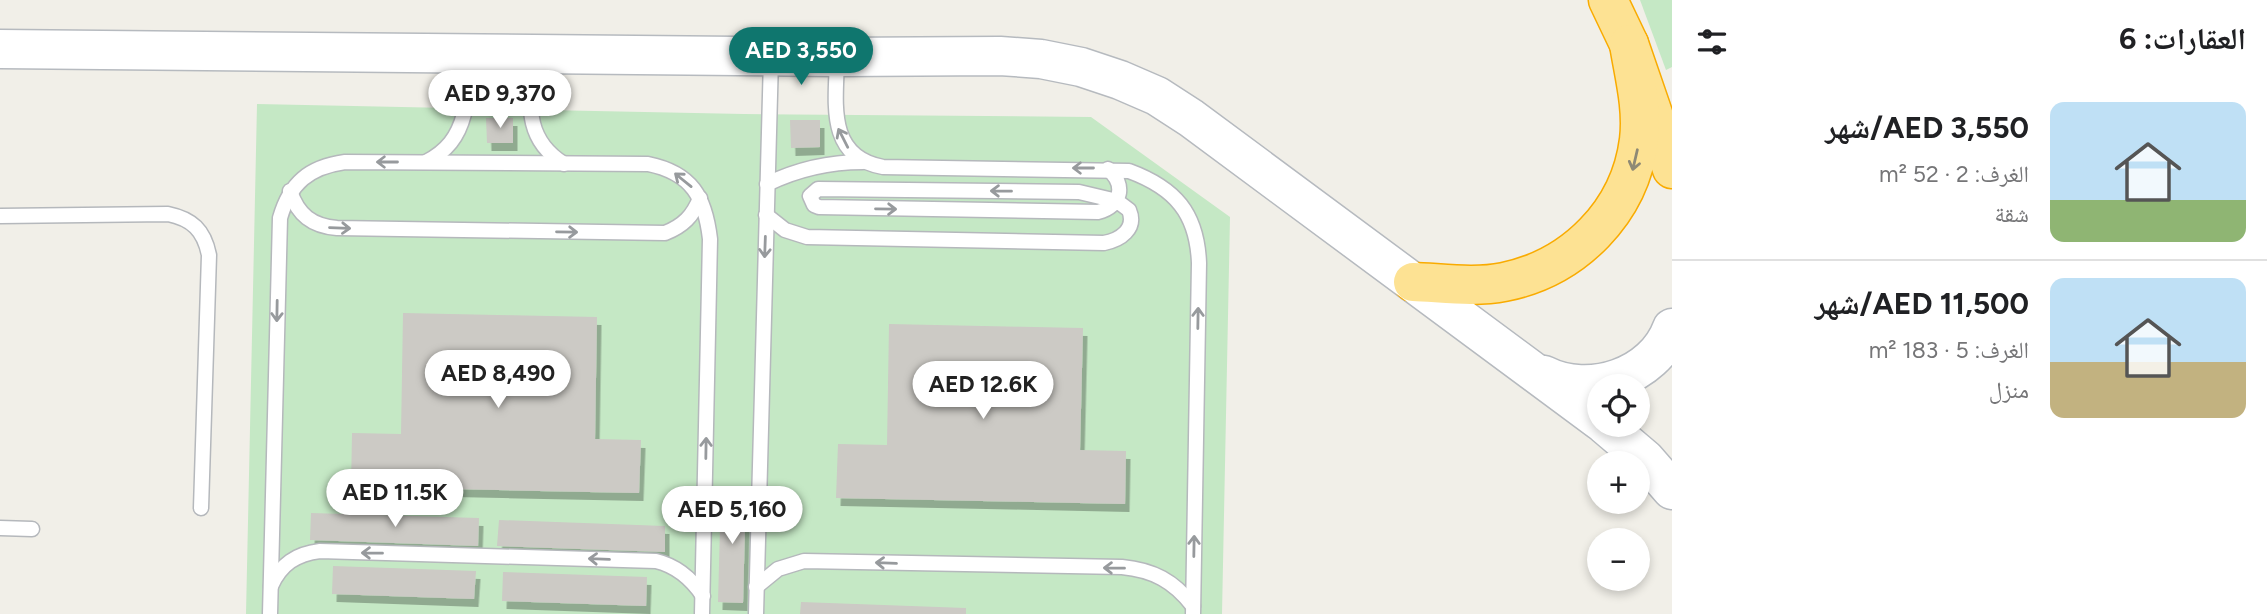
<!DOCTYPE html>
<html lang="ar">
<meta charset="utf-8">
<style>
body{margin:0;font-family:Figtree,"Noto Naskh Arabic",sans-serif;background:#f2f2f2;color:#202124;direction:rtl;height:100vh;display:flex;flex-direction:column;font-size:26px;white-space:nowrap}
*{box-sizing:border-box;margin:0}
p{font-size:23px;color:#757577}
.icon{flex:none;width:38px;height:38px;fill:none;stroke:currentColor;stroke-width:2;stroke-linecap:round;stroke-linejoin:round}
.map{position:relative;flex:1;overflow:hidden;direction:ltr}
.panel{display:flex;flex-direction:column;background:#fff;width:595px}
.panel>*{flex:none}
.fabs{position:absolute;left:1587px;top:374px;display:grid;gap:14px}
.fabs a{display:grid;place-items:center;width:63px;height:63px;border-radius:50%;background:#fff;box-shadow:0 4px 10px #0003;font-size:35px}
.price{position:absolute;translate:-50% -60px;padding:0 16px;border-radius:24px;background:#fff;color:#222;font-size:23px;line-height:46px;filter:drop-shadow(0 2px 4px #0008)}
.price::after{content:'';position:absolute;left:50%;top:42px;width:21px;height:16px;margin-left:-10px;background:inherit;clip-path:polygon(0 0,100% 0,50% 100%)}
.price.current{background:#0f766e;color:#fff}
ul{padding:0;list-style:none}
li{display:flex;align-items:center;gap:21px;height:175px;padding:0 21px}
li+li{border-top:2px solid #e0e0e0}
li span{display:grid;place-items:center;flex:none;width:196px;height:140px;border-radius:14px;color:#555}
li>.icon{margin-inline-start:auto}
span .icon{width:84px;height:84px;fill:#fffc;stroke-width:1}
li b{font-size:30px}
h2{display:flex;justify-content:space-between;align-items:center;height:84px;padding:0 21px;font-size:30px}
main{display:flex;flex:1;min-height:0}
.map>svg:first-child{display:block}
</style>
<main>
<section class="panel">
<h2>العقارات: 6<svg class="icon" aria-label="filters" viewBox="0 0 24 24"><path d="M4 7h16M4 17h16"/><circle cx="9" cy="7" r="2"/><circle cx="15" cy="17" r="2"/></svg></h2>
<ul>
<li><span style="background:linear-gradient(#bfe0f5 70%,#8fb573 0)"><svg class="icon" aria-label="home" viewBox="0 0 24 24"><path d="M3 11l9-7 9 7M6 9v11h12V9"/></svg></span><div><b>AED 3,550/شهر</b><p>الغرف: 2 · 52 m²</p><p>شقة</p></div></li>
<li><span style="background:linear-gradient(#bfe0f5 60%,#c2b280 0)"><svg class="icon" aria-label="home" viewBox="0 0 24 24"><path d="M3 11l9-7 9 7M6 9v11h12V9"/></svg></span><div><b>AED 11,500/شهر</b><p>الغرف: 5 · 183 m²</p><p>منزل</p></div></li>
</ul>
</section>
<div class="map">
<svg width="1672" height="614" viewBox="0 0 1672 614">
<defs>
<filter id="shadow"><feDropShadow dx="4.5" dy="8" stdDeviation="0" flood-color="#0004"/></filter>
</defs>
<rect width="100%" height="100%" fill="#f1efe8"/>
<g fill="#c5e8c5">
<path d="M 1640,0 L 1672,0 L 1672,67 L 1666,70 Z"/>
<path d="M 257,104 L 744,114 L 1091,117 L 1230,217 L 1222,614 L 246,614 Z"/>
</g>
<g fill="#cccac5" filter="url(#shadow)">
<path d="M 486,118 L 513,118 L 513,143 L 487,143 Z"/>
<path d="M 790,120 L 820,120 L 820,147 L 791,148 Z"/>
<path d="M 403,313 L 597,317 L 595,439 L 641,440 L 639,493 L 351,487 L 352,433 L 401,434 Z"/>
<path d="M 889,324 L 1083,328 L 1080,450 L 1126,451 L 1125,504 L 836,498 L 838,444 L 887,445 Z"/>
<path d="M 721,489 L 746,489 L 743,603 L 718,602 Z"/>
<path d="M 311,513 L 479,518 L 478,546 L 310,540 Z"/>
<path d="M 499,520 L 665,526 L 665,552 L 497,546 Z"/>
<path d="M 333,566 L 476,571 L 474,599 L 332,594 Z"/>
<path d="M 503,572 L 647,577 L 646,606 L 502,601 Z"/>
<path d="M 801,602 L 966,608 L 966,614 L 800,614 Z"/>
</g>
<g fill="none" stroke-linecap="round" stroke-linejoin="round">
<defs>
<g id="lane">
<path d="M 533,56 C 531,99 521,137 564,164"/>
<path d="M 837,59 C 836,102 826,157 883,167 L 1129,171 C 1175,188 1197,213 1199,263 L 1193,614"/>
<path d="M 426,162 C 447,151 458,137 464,114 L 464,55"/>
<path d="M 767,184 C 798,169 828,162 863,162"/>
<path d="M 290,191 C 298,215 312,226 337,228 L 665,233 C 683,226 693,216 700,198"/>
<path d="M 766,215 L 785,230 L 807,237 L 1104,243 C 1120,240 1137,229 1129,210 L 1117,201 L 1079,192 L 818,189 L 810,196 L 814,205 L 819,207 L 1098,212 C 1122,206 1126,184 1108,169"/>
<path d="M 0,216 L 168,214 C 192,219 204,230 209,255 L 201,508"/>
<path d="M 0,528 L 32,529"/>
<path d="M 271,586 C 281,564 296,554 320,551 L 656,561 C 677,566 691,578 703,596"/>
<path d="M 756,587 L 778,569 L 804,561 L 1122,567 C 1153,570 1174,581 1193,606"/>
<path d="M 270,614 L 280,218 C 290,183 309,167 345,162 L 648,164 C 692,173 705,197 710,239 L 702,614"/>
<path d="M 756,614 L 771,58"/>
</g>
<g id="secondary">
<path d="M 0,49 L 837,57 L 1000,56 L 1041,59 L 1081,67 L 1120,80 L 1157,96 L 1191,118 L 1600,421"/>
<path d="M 1544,375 C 1589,398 1654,377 1672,328"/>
<path d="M 1605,425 L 1645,459 L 1672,490"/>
</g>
<g id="highway">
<path d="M 1608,0 L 1629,44 L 1672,169"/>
<path d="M 1413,282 C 1442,283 1475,288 1504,282 C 1574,268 1630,212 1639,140 C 1643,108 1634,75 1629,44"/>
</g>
</defs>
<use href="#lane" stroke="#b5b8bc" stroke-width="17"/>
<use href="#secondary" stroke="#b6babf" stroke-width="41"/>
<use href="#highway" stroke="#f9ab00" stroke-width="41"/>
<use href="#lane" stroke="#fff" stroke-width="14"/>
<use href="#secondary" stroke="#fff" stroke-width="38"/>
<use href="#highway" stroke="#fde293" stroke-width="38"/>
</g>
<defs><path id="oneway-shaft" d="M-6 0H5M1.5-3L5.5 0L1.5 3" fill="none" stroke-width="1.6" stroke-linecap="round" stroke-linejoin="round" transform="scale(1.75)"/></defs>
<g stroke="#979a9d">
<use href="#oneway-shaft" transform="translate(843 138) rotate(-117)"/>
<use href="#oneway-shaft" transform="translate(387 162) rotate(-180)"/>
<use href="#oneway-shaft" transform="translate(1083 168) rotate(-180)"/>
<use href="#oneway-shaft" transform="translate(683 180) rotate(-141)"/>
<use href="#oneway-shaft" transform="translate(1001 191) rotate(-179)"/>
<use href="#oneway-shaft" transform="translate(886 209) rotate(1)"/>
<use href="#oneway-shaft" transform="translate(340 228) rotate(2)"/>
<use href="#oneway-shaft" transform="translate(567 232) rotate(1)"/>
<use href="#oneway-shaft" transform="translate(765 247) rotate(92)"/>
<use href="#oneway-shaft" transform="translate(277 311) rotate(91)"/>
<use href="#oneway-shaft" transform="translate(1198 318) rotate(-89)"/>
<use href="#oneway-shaft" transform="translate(706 448) rotate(-89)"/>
<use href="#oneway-shaft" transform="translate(1194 546) rotate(-89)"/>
<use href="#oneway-shaft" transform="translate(372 553) rotate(-179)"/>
<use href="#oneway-shaft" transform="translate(599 559) rotate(-178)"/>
<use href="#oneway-shaft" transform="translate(886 563) rotate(-178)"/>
<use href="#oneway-shaft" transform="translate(1114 568) rotate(-179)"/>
</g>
<use stroke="#8e8975" href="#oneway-shaft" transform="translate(1635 160) rotate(103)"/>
</svg>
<div class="fabs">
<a><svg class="icon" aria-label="locate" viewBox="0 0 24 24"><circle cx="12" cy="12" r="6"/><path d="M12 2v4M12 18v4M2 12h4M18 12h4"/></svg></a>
<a>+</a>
<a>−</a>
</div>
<b class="price current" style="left:801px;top:87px">AED 3,550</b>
<b class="price" style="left:500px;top:130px">AED 9,370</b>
<b class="price" style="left:498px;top:410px">AED 8,490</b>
<b class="price" style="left:983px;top:421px">AED 12.6K</b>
<b class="price" style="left:395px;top:529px">AED 11.5K</b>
<b class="price" style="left:732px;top:546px">AED 5,160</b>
</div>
</main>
